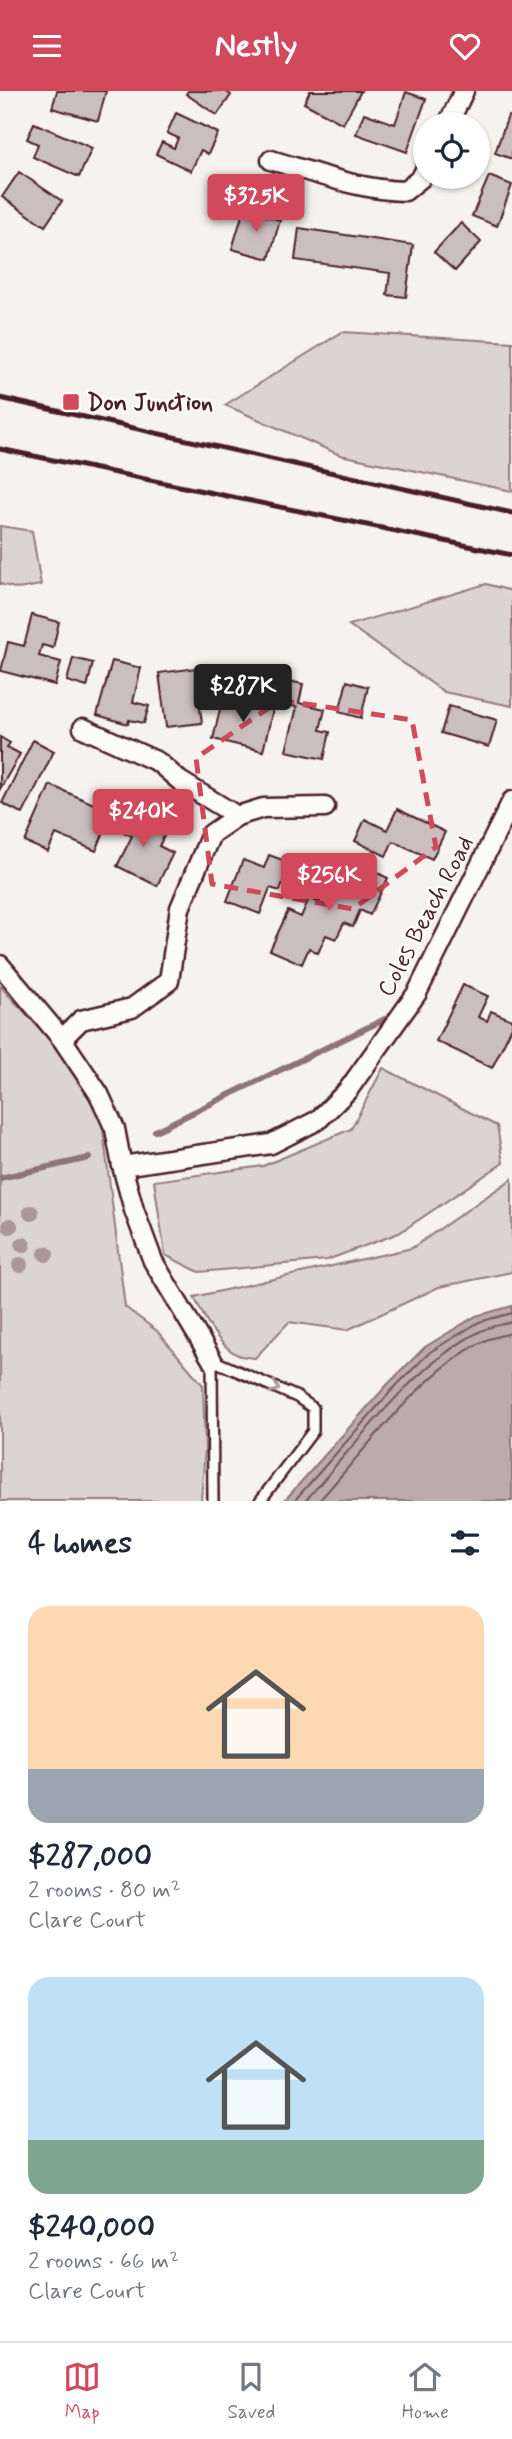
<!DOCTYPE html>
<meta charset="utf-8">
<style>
body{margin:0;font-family:Mynerve,sans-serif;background:#f6f6f7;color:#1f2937;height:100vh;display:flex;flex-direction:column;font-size:26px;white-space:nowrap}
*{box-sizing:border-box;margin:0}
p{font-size:23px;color:#747a83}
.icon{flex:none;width:38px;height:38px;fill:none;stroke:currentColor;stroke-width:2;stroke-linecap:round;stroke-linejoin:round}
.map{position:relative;height:1410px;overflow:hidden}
.details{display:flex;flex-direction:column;background:#fff;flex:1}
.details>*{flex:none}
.fabs{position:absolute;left:413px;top:21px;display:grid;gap:14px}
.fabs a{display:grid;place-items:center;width:77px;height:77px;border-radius:50%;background:#fff;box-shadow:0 2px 5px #0004;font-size:35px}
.price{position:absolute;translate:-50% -60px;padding:0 16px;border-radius:7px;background:#d1495b;color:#fff;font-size:23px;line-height:46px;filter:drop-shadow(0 2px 4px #0008)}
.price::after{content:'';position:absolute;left:50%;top:42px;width:21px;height:16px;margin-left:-10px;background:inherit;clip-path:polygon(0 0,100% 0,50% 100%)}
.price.on{background:#222;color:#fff}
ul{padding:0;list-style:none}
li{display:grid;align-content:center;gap:14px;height:371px;padding:0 28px}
li span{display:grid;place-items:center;height:217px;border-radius:21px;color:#555}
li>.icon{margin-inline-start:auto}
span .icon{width:126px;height:126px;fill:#fffc;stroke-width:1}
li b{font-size:30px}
h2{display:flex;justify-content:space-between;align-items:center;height:84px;padding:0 28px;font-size:30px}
header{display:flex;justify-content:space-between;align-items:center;height:91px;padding:0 28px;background:#d1495b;color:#fff;font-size:32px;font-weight:700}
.tab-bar{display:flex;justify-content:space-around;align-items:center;height:98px;border-top:2px solid #e0e1e3;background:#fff;font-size:19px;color:#747a83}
.tab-bar a{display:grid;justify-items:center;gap:4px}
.tab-bar .on{color:#d1495b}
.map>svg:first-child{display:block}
</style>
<header><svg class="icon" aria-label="menu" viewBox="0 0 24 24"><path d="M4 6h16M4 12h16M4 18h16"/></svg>Nestly<svg class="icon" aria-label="heart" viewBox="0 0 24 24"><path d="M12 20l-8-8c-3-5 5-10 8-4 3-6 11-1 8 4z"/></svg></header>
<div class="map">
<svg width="512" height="1410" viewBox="0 0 512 1410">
<rect width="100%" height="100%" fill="#f6f3ef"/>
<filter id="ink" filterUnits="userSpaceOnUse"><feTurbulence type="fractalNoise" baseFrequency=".0143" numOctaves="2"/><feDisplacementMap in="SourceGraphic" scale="14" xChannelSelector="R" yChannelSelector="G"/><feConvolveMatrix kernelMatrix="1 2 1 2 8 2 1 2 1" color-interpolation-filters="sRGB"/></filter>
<g filter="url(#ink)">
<g fill="#dcd4d2" stroke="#937a7e" stroke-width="2">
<path d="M 342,241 L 512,251 L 512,400 L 340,364 L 225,314 Z"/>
<path d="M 0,435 L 32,440 L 41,494 L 18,498 L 0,493 Z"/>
<path d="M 486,493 L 512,500 L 512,615 L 444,601 L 349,534 Z"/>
<path d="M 0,895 L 46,944 L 77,985 L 102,1031 L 125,1216 L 157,1240 L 203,1294 L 205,1358 L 201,1410 L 0,1410 Z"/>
<path d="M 383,977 L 497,1035 L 503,1072 L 399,1142 L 327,1169 L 199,1181 L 165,1164 L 154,1090 L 263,1075 L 351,1038 Z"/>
<path d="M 512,1088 L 512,1181 L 439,1196 L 347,1239 L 289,1231 L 255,1267 C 250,1266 243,1266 238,1264 C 217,1254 204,1225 194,1206 L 412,1157 Z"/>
</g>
<path fill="#bbabac" stroke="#8e7378" stroke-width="2" d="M 512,1215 L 512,1410 L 284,1410 L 387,1294 L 425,1256 L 476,1225 Z"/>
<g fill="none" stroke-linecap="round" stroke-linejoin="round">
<g stroke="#77575f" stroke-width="2">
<path d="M 294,1410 L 392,1299 L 430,1261 L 479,1231 L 512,1222"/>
<path d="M 305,1410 C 354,1355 415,1272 481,1240 C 490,1235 502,1234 512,1231"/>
<path d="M 319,1410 C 365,1359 424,1278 486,1249 C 494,1246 504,1244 512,1242"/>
</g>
<g stroke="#8e7378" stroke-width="6">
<path d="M 155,1040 L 385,928"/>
<path d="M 0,1087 L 89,1067"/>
</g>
</g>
<g fill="#cbbfbe" stroke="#4a1f2b" stroke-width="2">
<path d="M 57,0 L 106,0 L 98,30 L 52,17 Z"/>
<path d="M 188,0 L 225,0 L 231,4 L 217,24 L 186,3 Z"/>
<path d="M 310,0 L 361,0 L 343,33 L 304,12 Z"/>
<path d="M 406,1 L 426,8 L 407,61 L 356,43 L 364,22 L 395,33 Z"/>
<path d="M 176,22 L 218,42 L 208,63 L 201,59 L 191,80 L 156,63 L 162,51 L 174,57 L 178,47 L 167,42 Z"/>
<path d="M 508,25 L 512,26 L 512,68 L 495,62 Z"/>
<path d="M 34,32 L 92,57 L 79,86 L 33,66 L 38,53 L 27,48 Z"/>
<path d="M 19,81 L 62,110 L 45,135 L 2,106 Z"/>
<path d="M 489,85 L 512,94 L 497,135 L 472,125 Z"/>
<path d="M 244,118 L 280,129 L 269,168 L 232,158 Z"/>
<path d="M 461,132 L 481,151 L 455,180 L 434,161 Z"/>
<path d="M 299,137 L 413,154 L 406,206 L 387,204 L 390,182 L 295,169 Z"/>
<path d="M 32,524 L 59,531 L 53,557 L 42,554 L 39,565 L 61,571 L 55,594 L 1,580 L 8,551 L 24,555 Z"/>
<path d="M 73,567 L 93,572 L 87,596 L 67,590 Z"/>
<path d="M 112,570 L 141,577 L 133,611 L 149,615 L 144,632 L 129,629 L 128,633 L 97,624 Z"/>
<path d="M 211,575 L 215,600 L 198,602 L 202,632 L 166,636 L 159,582 Z"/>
<path d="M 284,589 L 303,593 L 299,612 L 325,618 L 320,639 L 330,641 L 324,668 L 286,660 L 297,616 L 279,612 Z"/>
<path d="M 347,590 L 368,596 L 361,627 L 339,621 Z"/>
<path d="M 223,606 L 273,618 L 263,660 L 213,648 Z"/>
<path d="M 449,615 L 497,629 L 489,656 L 441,642 Z"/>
<path d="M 0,646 L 10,652 L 7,656 L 20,663 L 0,698 Z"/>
<path d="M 33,649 L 54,660 L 23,723 L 2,712 Z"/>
<path d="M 50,694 L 96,714 L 100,703 L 117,710 L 96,760 L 56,743 L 48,761 L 25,751 Z"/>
<path d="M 397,718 L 445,741 L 432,768 L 393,750 L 386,765 L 355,750 L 365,728 L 387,739 Z"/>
<path d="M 123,720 L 166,741 L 159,755 L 173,762 L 157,795 L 117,775 L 132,745 L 115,737 Z"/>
<path d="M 269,764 L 296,774 L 289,793 L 283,791 L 280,800 L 270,797 L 260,823 L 227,810 L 243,769 L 264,777 Z"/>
<path d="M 358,773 L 388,787 L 370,824 L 360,819 L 353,836 L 344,832 L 336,848 L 326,844 L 318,862 L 309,857 L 302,873 L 270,859 L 288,820 L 301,826 L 309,807 L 319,812 L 334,779 L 352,787 Z"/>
<path d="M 463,894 L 488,905 L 478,926 L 487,930 L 491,920 L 512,929 L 512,936 L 492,977 L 436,950 Z"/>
</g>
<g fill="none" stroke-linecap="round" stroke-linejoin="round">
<defs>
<path id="lane" d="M 213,1410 L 212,1269 L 297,1306 L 313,1317 L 313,1340 L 260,1410"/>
<g id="street">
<path d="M 448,33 L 464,0"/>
<path d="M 271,69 C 315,82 360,99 405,100 L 421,87 L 425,79"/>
<path d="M 83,637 L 158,671 L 180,690 L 237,725"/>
<path d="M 0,874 L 62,948 L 99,1003 L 115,1038 L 122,1075 L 134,1119 L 153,1170 L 212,1269"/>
<path d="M 62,948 L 81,929 L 132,917 L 169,890 L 180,817 L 211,743 L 237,725 L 263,717 L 325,716"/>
<path d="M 122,1075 L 271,1053 L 318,1029 L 348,999 L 417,902 L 512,710"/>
</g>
</defs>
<use href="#lane" stroke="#4a1f2b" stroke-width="14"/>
<use href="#street" stroke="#4a1f2b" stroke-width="23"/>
<use href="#lane" stroke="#fdfcf7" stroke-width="9"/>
<use href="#street" stroke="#fdfcf7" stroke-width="18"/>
<g stroke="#4a1f2b" stroke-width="5">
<path d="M 0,307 L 512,422"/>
<path d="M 0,358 L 512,464"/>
</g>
</g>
<g fill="#ab979a">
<circle cx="31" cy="1122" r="8"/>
<circle cx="10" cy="1135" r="8"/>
<circle cx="23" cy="1154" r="8"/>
<circle cx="46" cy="1163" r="8"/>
<circle cx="20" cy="1174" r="8"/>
</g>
<defs><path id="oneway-chevron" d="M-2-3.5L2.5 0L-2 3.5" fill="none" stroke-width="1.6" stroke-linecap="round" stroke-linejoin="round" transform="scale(1.75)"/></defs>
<use stroke="#ac999b" href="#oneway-chevron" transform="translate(275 1297) rotate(22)"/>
</g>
<path fill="none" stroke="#d1495b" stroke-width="5" stroke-dasharray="14 9" stroke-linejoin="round" d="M 280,609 L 412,629 L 436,756 L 353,818 L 212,793 L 196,667 Z"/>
<rect fill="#d1495b" stroke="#fdfcf7" stroke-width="2.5" x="62" y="302" width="18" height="18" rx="3.5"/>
<g text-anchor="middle" stroke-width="5" stroke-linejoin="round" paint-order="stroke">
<g font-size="24" font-weight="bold" fill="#4a1f2b" stroke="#fdfcf7" text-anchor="start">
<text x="87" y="319">Don Junction</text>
</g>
<g font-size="24" fill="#4a1f2b" stroke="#fdfcf7">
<text transform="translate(425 825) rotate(-62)" y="8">Coles Beach Road</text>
</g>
</g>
</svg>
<div class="fabs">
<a><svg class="icon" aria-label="locate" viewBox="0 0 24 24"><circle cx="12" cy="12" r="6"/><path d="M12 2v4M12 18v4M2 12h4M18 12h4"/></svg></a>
</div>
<b class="price" style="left:256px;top:143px">$325K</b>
<b class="price on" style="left:243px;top:633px">$287K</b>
<b class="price" style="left:143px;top:758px">$240K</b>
<b class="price" style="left:329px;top:822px">$256K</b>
</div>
<section class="details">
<h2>4 homes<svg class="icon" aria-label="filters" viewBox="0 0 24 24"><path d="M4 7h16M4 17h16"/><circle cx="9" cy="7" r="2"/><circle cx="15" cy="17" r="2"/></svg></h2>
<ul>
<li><span style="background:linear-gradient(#ffd9b3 75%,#9aa5b1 0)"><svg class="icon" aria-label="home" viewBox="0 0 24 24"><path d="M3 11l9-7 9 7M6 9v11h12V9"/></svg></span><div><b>$287,000</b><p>2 rooms · 80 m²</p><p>Clare Court</p></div></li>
<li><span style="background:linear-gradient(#bfe0f5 75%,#7fa58c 0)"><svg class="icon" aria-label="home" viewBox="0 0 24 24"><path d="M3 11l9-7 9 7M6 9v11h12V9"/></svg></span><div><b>$240,000</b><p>2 rooms · 66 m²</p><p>Clare Court</p></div></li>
</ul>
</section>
<nav class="tab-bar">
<a class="on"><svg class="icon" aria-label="map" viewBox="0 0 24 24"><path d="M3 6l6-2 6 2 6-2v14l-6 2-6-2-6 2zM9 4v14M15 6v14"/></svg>Map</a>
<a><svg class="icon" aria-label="saved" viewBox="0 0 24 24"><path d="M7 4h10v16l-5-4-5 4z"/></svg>Saved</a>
<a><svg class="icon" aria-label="home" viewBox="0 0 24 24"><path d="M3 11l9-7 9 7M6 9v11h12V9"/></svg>Home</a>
</nav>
